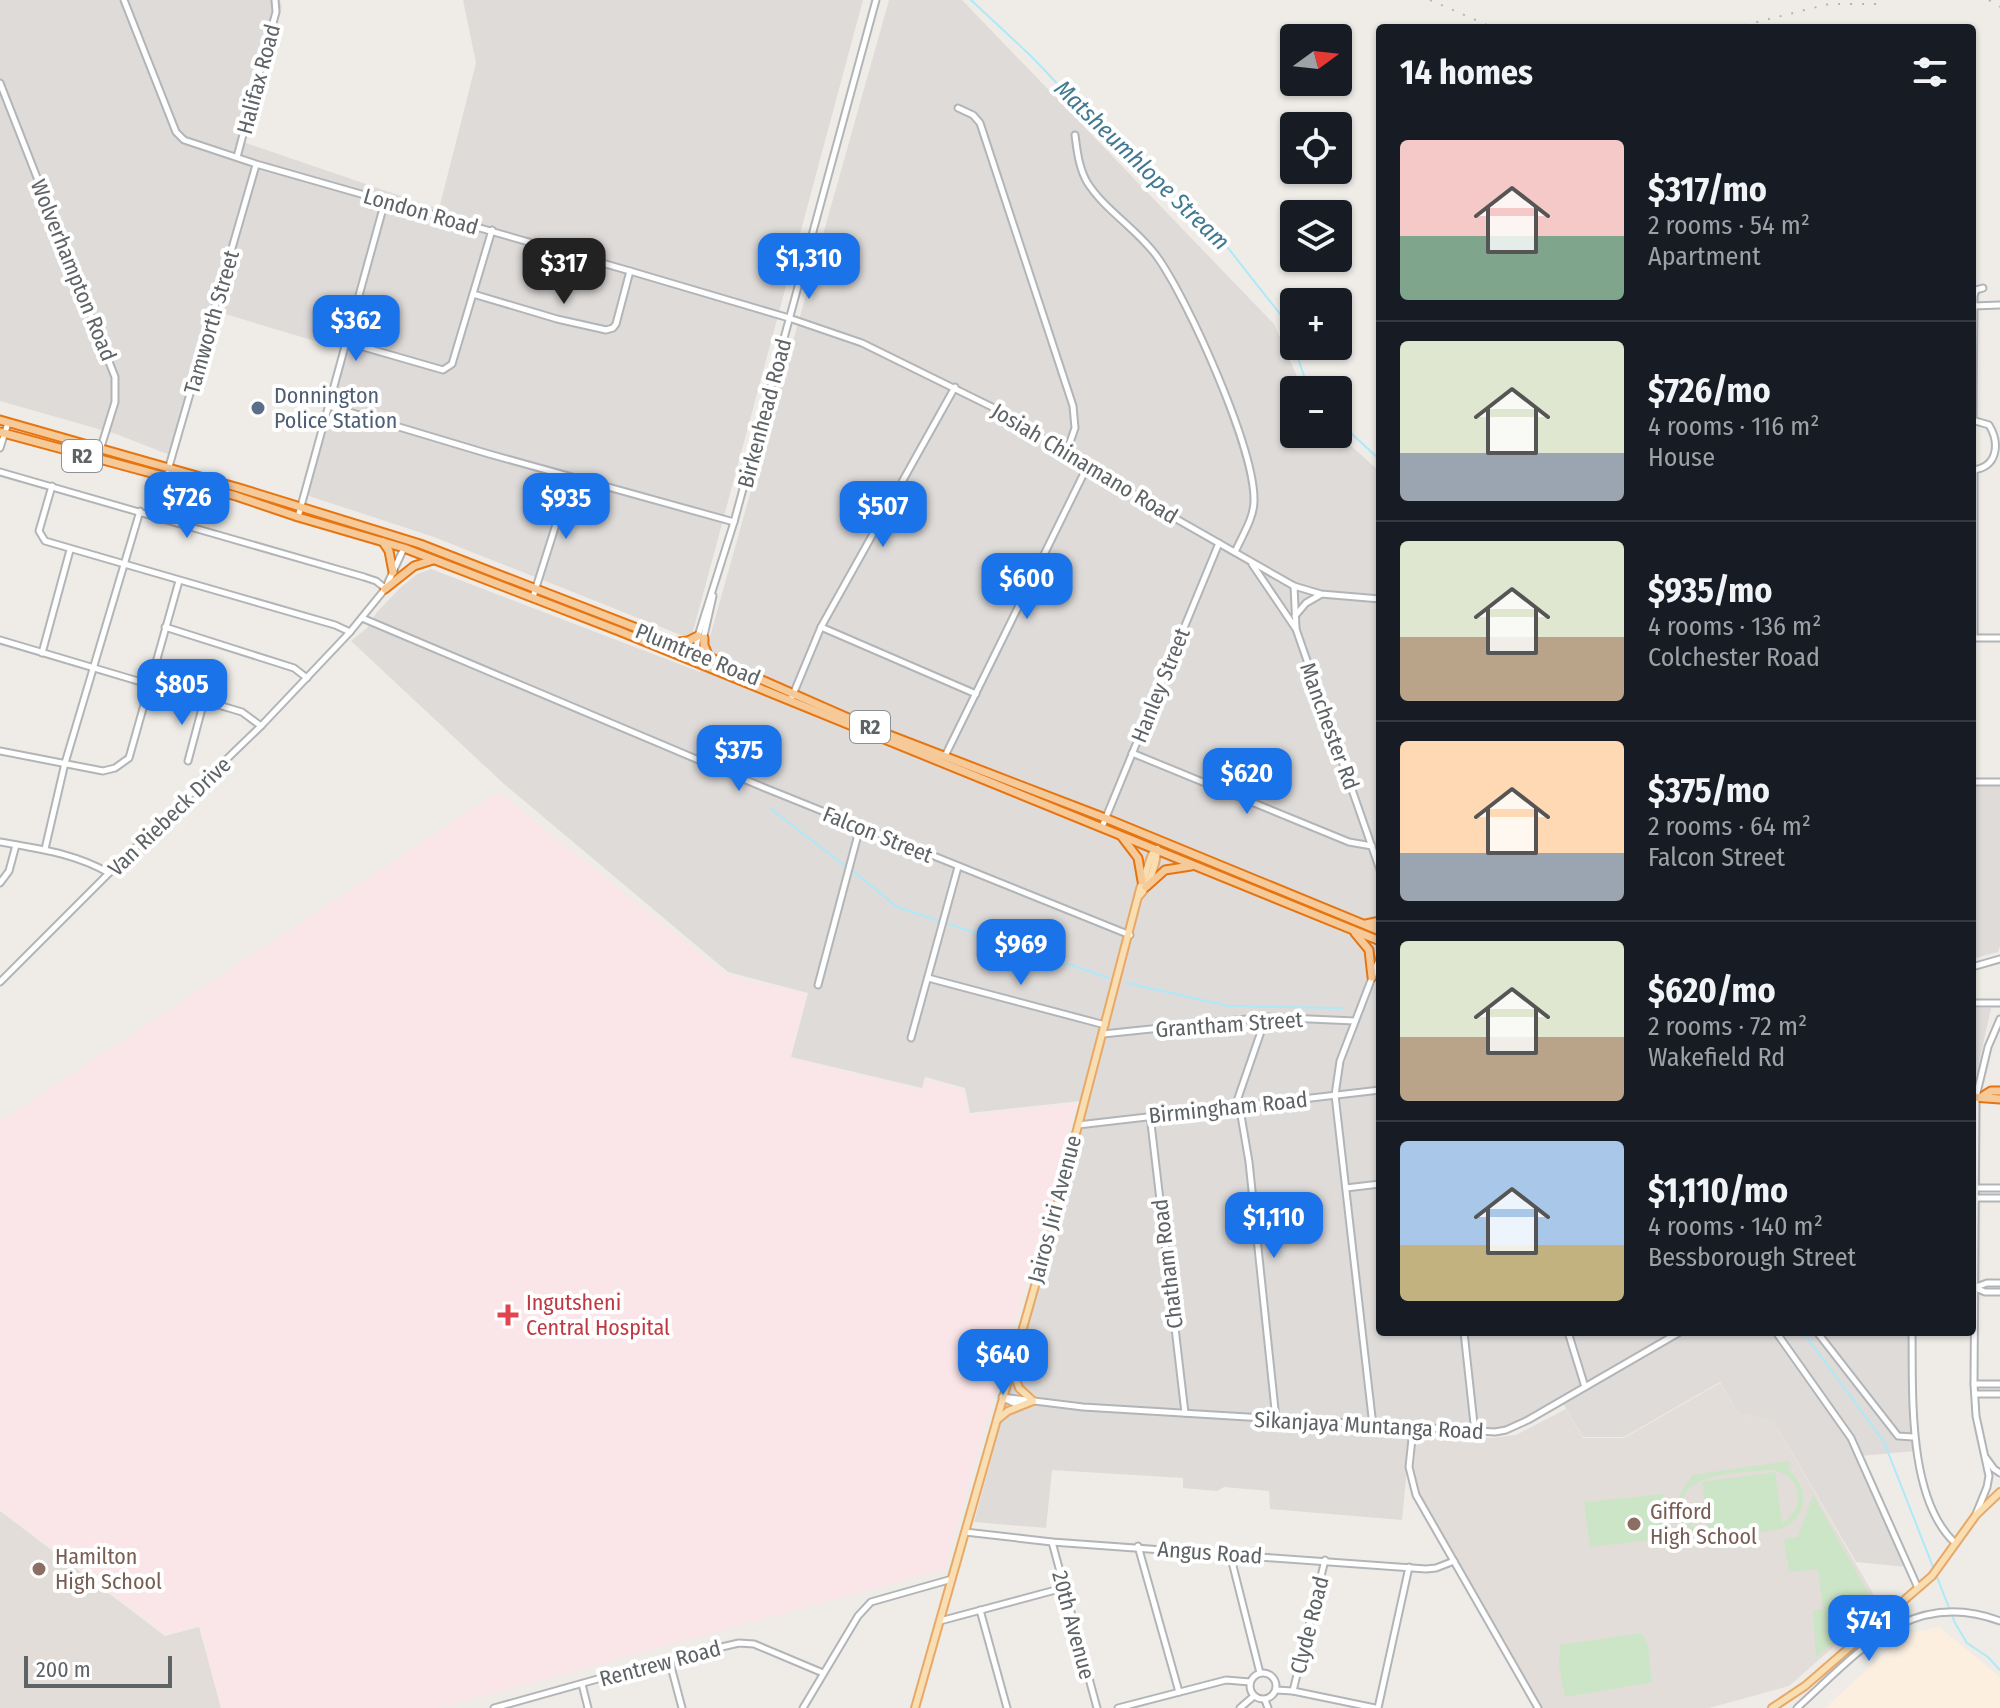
<!DOCTYPE html>
<meta charset="utf-8">
<style>
body{margin:0;font-family:"Fira Sans Condensed",sans-serif;background:#242831;color:#f1f3f6;height:100vh;display:flex;flex-direction:column;font-size:30px;white-space:nowrap}
*{box-sizing:border-box;margin:0}
p{font-size:26px;color:#9ea1a6}
.icon{flex:none;width:44px;height:44px;fill:none;stroke:currentColor;stroke-width:2;stroke-linecap:round;stroke-linejoin:round}
.map{position:relative;flex:1;overflow:hidden}
.side{position:absolute;left:1376px;top:24px;width:600px;height:1312px;display:flex;flex-direction:column;background:#171b24;border-radius:8px;box-shadow:0 2px 6px #0004}
.side>*{flex:none}
.needle{width:52px;rotate:75deg}
.buttons{position:absolute;left:1280px;top:24px;display:grid;gap:16px}
.buttons a{display:grid;place-items:center;width:72px;height:72px;border-radius:8px;background:#171b24;box-shadow:0 2px 6px #0004;font-size:40px}
.scale{position:absolute;left:24px;bottom:20px;width:148px;box-sizing:border-box;padding-left:8px;border:4px solid #5e6366;border-top:0;font-size:22px;line-height:28px;white-space:nowrap;color:#5e6366;-webkit-text-stroke:6px #fff;paint-order:stroke}
.price{position:absolute;translate:-50% -68px;padding:0 18px;border-radius:16px;background:#1a73e8;color:#fff;font-size:26px;line-height:52px;filter:drop-shadow(0 2px 4px #0008)}
.price::after{content:'';position:absolute;left:50%;top:48px;width:24px;height:18px;margin-left:-12px;background:inherit;clip-path:polygon(0 0,100% 0,50% 100%)}
.price.active{background:#222;color:#fff}
ul{padding:0;list-style:none}
li{display:flex;align-items:center;gap:24px;height:200px;padding:0 24px}
li+li{border-top:2px solid #363941}
li span{display:grid;place-items:center;flex:none;width:224px;height:160px;border-radius:8px;color:#555}
li>.icon{margin-inline-start:auto}
span .icon{width:96px;height:96px;fill:#fffc;stroke-width:1}
li b{font-size:34px}
h2{display:flex;justify-content:space-between;align-items:center;height:96px;padding:0 24px;font-size:34px}
.map>svg:first-child{display:block}
</style>
<div class="map">
<svg width="2000" height="1708" viewBox="0 0 2000 1708">
<rect width="100%" height="100%" fill="#efece7"/>
<path fill="#fcefe0" d="M 1939,1627 L 2000,1677 L 2000,1708 L 1825,1708 L 1906,1634 Z"/>
<g fill="#dedbd9">
<path d="M 0,0 L 280,0 L 282,7 L 243,142 L 439,209 L 476,63 L 463,0 L 863,0 L 691,639 L 434,537 L 306,495 L 345,350 L 212,310 L 170,455 L 116,434 L 0,401 Z"/>
<path d="M 889,0 L 962,0 L 1274,324 L 1303,390 L 1294,390 L 1294,434 L 1338,434 L 1380,472 L 1380,1332 L 1914,1332 L 1915,1451 L 1860,1456 L 1907,1567 L 1856,1562 L 1774,1422 L 1738,1413 L 1720,1382 L 1624,1437 L 1583,1437 L 1561,1400 L 1533,1416 L 1494,1430 L 1411,1427 L 1402,1520 L 1270,1509 L 1269,1491 L 1224,1487 L 1217,1491 L 1183,1488 L 1183,1478 L 1052,1470 L 1046,1528 L 974,1522 L 1089,1100 L 970,1113 L 965,1088 L 925,1077 L 922,1088 L 791,1057 L 808,993 L 728,972 L 504,784 L 351,641 L 367,628 L 377,612 L 400,588 L 417,574 L 431,569 L 700,672 Z"/>
<path d="M 1972,786 L 2000,786 L 2000,946 L 1998,952 L 1972,959 Z"/>
<path d="M 1972,1008 L 1991,1008 L 1972,1095 Z"/>
</g>
<g fill="#e2ddd8">
<path d="M 1720,1383 L 1738,1413 L 1774,1422 L 1876,1599 L 1872,1613 L 1789,1686 L 1709,1708 L 1541,1708 L 1418,1493 L 1413,1479 L 1416,1438 L 1421,1434 L 1491,1438 L 1516,1435 L 1566,1409 L 1583,1438 L 1624,1438 Z"/>
<path d="M 0,1511 L 165,1636 L 199,1627 L 221,1708 L 0,1708 Z"/>
</g>
<path fill="#fae5e8" d="M 498,792 L 727,975 L 806,994 L 790,1058 L 923,1090 L 927,1080 L 964,1090 L 968,1115 L 1077,1103 L 945,1569 L 440,1708 L 221,1708 L 200,1626 L 166,1634 L 0,1509 L 0,1122 Z"/>
<g fill="#cce5c6" fill-rule="evenodd">
<path d="M 1789,1461 L 1790,1468 L 1787,1469 C 1807,1483 1810,1513 1787,1526 C 1776,1532 1762,1531 1750,1533 C 1724,1536 1674,1547 1678,1502 C 1679,1491 1688,1484 1692,1475 ZM 1768,1470 C 1799,1471 1809,1504 1784,1522 L 1782,1522 L 1775,1472 L 1702,1482 L 1709,1532 C 1698,1531 1688,1525 1685,1514 C 1670,1472 1743,1473 1768,1470 Z"/>
<path d="M 1663,1494 L 1668,1538 L 1590,1547 L 1584,1502 Z"/>
<path d="M 1813,1495 L 1872,1600 L 1869,1612 L 1816,1657 L 1813,1611 L 1823,1609 L 1818,1569 L 1789,1572 L 1784,1539 L 1798,1537 Z"/>
<path d="M 1642,1633 L 1648,1646 L 1652,1682 L 1565,1697 L 1559,1665 L 1560,1645 Z"/>
</g>
<g fill="none" stroke-linecap="round" stroke-linejoin="round">
<g stroke="#ade9f9" stroke-width="2">
<path d="M 971,0 L 1031,56 L 1089,117 L 1217,234 L 1284,319 L 1309,390"/>
<path d="M 1338,421 L 1380,460"/>
<path d="M 770,808 L 844,865"/>
<path d="M 853,871 L 897,907 L 939,921"/>
<path d="M 949,924 L 1109,978"/>
<path d="M 1127,983 L 1229,1006 L 1343,1008"/>
<path d="M 1377,1011 L 1380,1011"/>
<path d="M 1803,1332 L 1884,1442 L 1955,1623 L 1967,1643 L 1988,1657 L 2000,1670"/>
</g>
<defs>
<g id="minor">
<path d="M 124,0 L 176,132 L 184,140 L 256,164 L 630,271 L 789,318 L 862,343 L 992,407 L 1159,509 L 1294,586 L 1321,594 L 1380,599"/>
<path d="M 0,83 L 115,377 L 115,402 L 97,460"/>
<path d="M 958,108 L 973,115 L 980,123 L 1073,406 L 1075,428 L 1067,451"/>
<path d="M 1075,135 C 1077,151 1079,168 1087,182 C 1105,211 1139,230 1158,258 C 1189,302 1255,449 1254,501 C 1254,518 1242,536 1235,552"/>
<path d="M 237,157 L 276,12 L 275,0"/>
<path d="M 473,294 L 557,319 L 606,330 L 613,328 L 616,324 L 630,271"/>
<path d="M 1973,306 L 2000,305"/>
<path d="M 346,342 L 443,370 L 452,364 L 492,230"/>
<path d="M 329,406 L 489,454 L 734,522"/>
<path d="M 1972,420 L 1989,425 C 2000,443 1998,467 1973,470"/>
<path d="M 1973,420 L 1974,296 L 1976,290 L 1983,288"/>
<path d="M 0,448 L 8,423"/>
<path d="M 168,470 L 256,165"/>
<path d="M 0,472 L 364,577 L 376,581 L 385,588"/>
<path d="M 52,486 L 39,531 L 45,541 L 335,625 L 350,632"/>
<path d="M 298,517 L 385,201"/>
<path d="M 1252,564 L 1296,629 L 1380,870"/>
<path d="M 1294,586 L 1296,628"/>
<path d="M 533,597 L 571,477"/>
<path d="M 1295,616 L 1306,603 L 1320,595"/>
<path d="M 362,618 L 765,788 L 1130,935"/>
<path d="M 165,627 L 294,668 L 307,678"/>
<path d="M 821,627 L 976,694"/>
<path d="M 1973,638 L 2000,638"/>
<path d="M 1974,638 L 1974,470"/>
<path d="M 0,640 L 242,712 L 261,726"/>
<path d="M 703,640 L 713,596"/>
<path d="M 696,650 L 698,636 L 734,522 L 876,0"/>
<path d="M 42,653 L 70,550"/>
<path d="M 792,697 L 821,627 L 955,387"/>
<path d="M 0,751 L 103,771 L 115,768 L 129,758 L 179,581"/>
<path d="M 1132,753 L 1349,842 L 1372,846"/>
<path d="M 945,756 L 1088,465"/>
<path d="M 188,761 L 204,701"/>
<path d="M 1972,782 L 2000,782"/>
<path d="M 1102,827 L 1219,543"/>
<path d="M 0,842 C 39,849 74,853 109,873"/>
<path d="M 45,849 L 65,763 L 140,511"/>
<path d="M 0,883 L 9,871 L 16,845"/>
<path d="M 1972,967 L 2000,959"/>
<path d="M 928,978 L 1105,1025"/>
<path d="M 0,982 L 114,868 L 261,726 L 350,632 L 385,589 L 404,548"/>
<path d="M 818,985 L 860,827"/>
<path d="M 1972,1003 L 2000,1003"/>
<path d="M 1266,1017 L 1238,1098 L 1249,1162 L 1276,1419"/>
<path d="M 1103,1034 L 1266,1017 L 1355,1021"/>
<path d="M 911,1038 L 958,867"/>
<path d="M 1150,1115 L 1185,1413"/>
<path d="M 1078,1125 L 1380,1090"/>
<path d="M 1346,1188 L 1380,1184"/>
<path d="M 1975,1188 L 2000,1188"/>
<path d="M 1975,1198 L 2000,1198"/>
<path d="M 1973,1287 L 1985,1292 L 2000,1292"/>
<path d="M 1976,1287 L 1987,1283 L 2000,1283"/>
<path d="M 1464,1332 L 1475,1433"/>
<path d="M 1568,1332 L 1585,1387"/>
<path d="M 1776,1332 L 1851,1438 L 1918,1588"/>
<path d="M 1817,1332 L 1898,1436 L 1913,1437"/>
<path d="M 1912,1332 C 1913,1392 1907,1498 1955,1543"/>
<path d="M 1974,1384 L 2000,1384"/>
<path d="M 1975,1394 L 2000,1394"/>
<path d="M 1002,1397 L 1083,1407 L 1495,1432 L 1506,1430 L 1528,1420 L 1680,1332"/>
<path d="M 1003,1398 L 1016,1404 L 1024,1403"/>
<path d="M 1373,1426 L 1335,1095 L 1340,1061 L 1380,957"/>
<path d="M 1413,1429 L 1409,1467 L 1416,1495 L 1538,1708"/>
<path d="M 1986,1458 L 1994,1469 L 2000,1473"/>
<path d="M 1976,1514 L 1987,1487 L 1989,1476 L 1976,1416 L 1974,1384 L 1976,1097 L 1988,1047 L 2000,1019"/>
<path d="M 965,1532 L 1052,1542 L 1426,1569 L 1436,1568 L 1454,1561"/>
<path d="M 1052,1542 L 1097,1708"/>
<path d="M 1138,1546 L 1179,1692"/>
<path d="M 1230,1554 L 1260,1673"/>
<path d="M 980,1610 L 1007,1708"/>
<path d="M 940,1621 L 1063,1588"/>
<path d="M 669,1659 L 682,1708"/>
<circle cx="1263" cy="1686" r="13"/>
<path d="M 582,1684 L 588,1708"/>
<path d="M 1276,1690 L 1293,1691 L 1375,1708"/>
<path d="M 1293,1691 L 1325,1560"/>
<path d="M 1265,1700 L 1268,1708"/>
<path d="M 494,1708 L 669,1659 L 739,1643 L 754,1644 L 823,1673"/>
<path d="M 803,1708 L 858,1616 L 871,1602 L 952,1579"/>
<path d="M 1118,1708 L 1226,1680 L 1250,1682"/>
<path d="M 1240,1708 L 1254,1696"/>
<path d="M 1378,1708 L 1409,1567"/>
<path d="M 1797,1708 C 1858,1653 1910,1587 2000,1621"/>
</g>
<g id="major">
<path d="M 1140,895 C 1149,885 1157,863 1157,849"/>
<path d="M 997,1420 L 1008,1411 L 1033,1401 L 1019,1388 L 1011,1365"/>
<path d="M 915,1708 L 1050,1233 L 1140,889 L 1152,854 L 1157,849"/>
<path d="M 1772,1708 L 1805,1686 L 1932,1576 L 1976,1515 L 2000,1492"/>
</g>
<g id="highway">
<path d="M 0,420 L 239,488 L 420,544 L 696,651 L 871,728 L 1105,818 L 1380,931"/>
<path d="M 0,432 L 236,496 L 298,517 L 404,548 L 619,631 L 1380,941"/>
<path d="M 383,542 L 389,551 L 393,572"/>
<path d="M 385,589 L 414,566 L 433,560"/>
<path d="M 704,638 L 704,645 L 709,657"/>
<path d="M 679,642 L 688,641 L 698,636"/>
<path d="M 1122,837 L 1138,858 L 1142,881"/>
<path d="M 1146,887 L 1165,870 L 1191,866"/>
<path d="M 1366,924 L 1380,921"/>
<path d="M 1355,933 L 1369,950 L 1372,977"/>
<path d="M 1983,1096 L 1991,1091 L 2000,1091"/>
<path d="M 1972,1097 L 2000,1099"/>
</g>
</defs>
<use href="#minor" stroke="#b2b5b8" stroke-width="9"/>
<use href="#major" stroke="#e8a868" stroke-width="10"/>
<use href="#highway" stroke="#e67511" stroke-width="11"/>
<use href="#minor" stroke="#fff" stroke-width="5"/>
<use href="#major" stroke="#f9deb2" stroke-width="6"/>
<use href="#highway" stroke="#f6c998" stroke-width="7"/>
<g stroke="#b3b4b4" stroke-width="2" stroke-dasharray="2 10" stroke-linecap="butt">
<path d="M 1430,0 L 1494,28"/>
<path d="M 1989,0 L 2000,7"/>
<path d="M 1733,28 L 1829,4 L 1884,4"/>
</g>
</g>
<circle fill="#5c6f8a" stroke="#fff" stroke-width="3" cx="258" cy="408" r="8"/>
<path fill="#e0444e" stroke="#fff" stroke-width="3" d="M504 1303h8v8h8v8h-8v8h-8v-8h-8v-8h8z"/>
<g fill="#8d6e63" stroke="#fff" stroke-width="3">
<circle cx="1634" cy="1524" r="8"/>
<circle cx="39" cy="1569" r="8"/>
</g>
<g text-anchor="middle" stroke-width="8" stroke-linejoin="round" paint-order="stroke">
<g fill="#fff" stroke="#8e9294" stroke-width="2">
<rect x="62" y="440" width="40" height="32" rx="6"/>
<rect x="850" y="711" width="40" height="32" rx="6"/>
</g>
<g font-size="20" font-weight="bold" fill="#5e6366">
<text x="82" y="463">R2</text>
<text x="870" y="734">R2</text>
</g>
<g font-size="22" fill="#5e6366" stroke="#fff">
<text transform="translate(258 79) rotate(-75)" y="8">Halifax Road</text>
<text transform="translate(421 211) rotate(16)" y="8">London Road</text>
<text transform="translate(74 270) rotate(68)" y="8">Wolverhampton Road</text>
<text transform="translate(211 322) rotate(-74)" y="8">Tamworth Street</text>
<text transform="translate(764 413) rotate(-75)" y="8">Birkenhead Road</text>
<text transform="translate(1085 463) rotate(31)" y="8">Josiah Chinamano Road</text>
<text transform="translate(698 654) rotate(22)" y="8">Plumtree Road</text>
<text transform="translate(1160 685) rotate(-68)" y="8">Hanley Street</text>
<text transform="translate(1330 726) rotate(70)" y="8">Manchester Rd</text>
<text transform="translate(169 816) rotate(-44)" y="8">Van Riebeck Drive</text>
<text transform="translate(878 834) rotate(22)" y="8">Falcon Street</text>
<text transform="translate(1229 1024) rotate(-4)" y="8">Grantham Street</text>
<text transform="translate(1228 1107) rotate(-6)" y="8">Birmingham Road</text>
<text transform="translate(1054 1209) rotate(-75)" y="8">Jairos Jiri Avenue</text>
<text transform="translate(1167 1264) rotate(-97)" y="8">Chatham Road</text>
<text transform="translate(1369 1425) rotate(3)" y="8">Sikanjaya Muntanga Road</text>
<text transform="translate(1210 1552) rotate(4)" y="8">Angus Road</text>
<text transform="translate(1074 1625) rotate(75)" y="8">20th Avenue</text>
<text transform="translate(1309 1625) rotate(-76)" y="8">Clyde Road</text>
<text transform="translate(660 1663) rotate(-15)" y="8">Rentrew Road</text>
</g>
<g font-size="22" fill="#4e5e75" stroke="#fff" text-anchor="start">
<text x="274" y="403">Donnington<tspan x="274" dy="25">Police Station</tspan></text>
</g>
<g font-size="22" fill="#be3a42" stroke="#fff" text-anchor="start">
<text x="526" y="1310">Ingutsheni<tspan x="526" dy="25">Central Hospital</tspan></text>
</g>
<g font-size="22" fill="#785e54" stroke="#fff" text-anchor="start">
<text x="1650" y="1519">Gifford<tspan x="1650" dy="25">High School</tspan></text>
<text x="55" y="1564">Hamilton<tspan x="55" dy="25">High School</tspan></text>
</g>
<g font-size="24" font-style="italic" fill="#407991" stroke="#fff">
<text transform="translate(1142 165) rotate(44)" y="8">Matsheumhlope Stream</text>
</g>
</g>
</svg>
<div class="buttons">
<a><svg class="needle" viewBox="-14 -14 28 28"><path d="M0-13l5 13h-10z" fill="#e53935"/><path d="M0 13l5-13h-10z" fill="#9ea1a6"/></svg></a>
<a><svg class="icon" aria-label="locate" viewBox="0 0 24 24"><circle cx="12" cy="12" r="6"/><path d="M12 2v4M12 18v4M2 12h4M18 12h4"/></svg></a>
<a><svg class="icon" aria-label="layers" viewBox="0 0 24 24"><path d="M12 4l9 5-9 5-9-5zM3 14l9 5 9-5"/></svg></a>
<a>+</a>
<a>−</a>
</div>
<div class="scale">200 m</div>
<b class="price" style="left:809px;top:301px">$1,310</b>
<b class="price active" style="left:564px;top:306px">$317</b>
<b class="price" style="left:356px;top:363px">$362</b>
<b class="price" style="left:187px;top:540px">$726</b>
<b class="price" style="left:566px;top:541px">$935</b>
<b class="price" style="left:883px;top:549px">$507</b>
<b class="price" style="left:1027px;top:621px">$600</b>
<b class="price" style="left:182px;top:727px">$805</b>
<b class="price" style="left:739px;top:793px">$375</b>
<b class="price" style="left:1247px;top:816px">$620</b>
<b class="price" style="left:1021px;top:987px">$969</b>
<b class="price" style="left:1274px;top:1260px">$1,110</b>
<b class="price" style="left:1003px;top:1397px">$640</b>
<b class="price" style="left:1869px;top:1663px">$741</b>
<section class="side">
<h2>14 homes<svg class="icon" aria-label="filters" viewBox="0 0 24 24"><path d="M4 7h16M4 17h16"/><circle cx="9" cy="7" r="2"/><circle cx="15" cy="17" r="2"/></svg></h2>
<ul>
<li><span style="background:linear-gradient(#f6c9c9 60%,#7fa58c 0)"><svg class="icon" aria-label="home" viewBox="0 0 24 24"><path d="M3 11l9-7 9 7M6 9v11h12V9"/></svg></span><div><b>$317/mo</b><p>2 rooms · 54 m²</p><p>Apartment</p></div></li>
<li><span style="background:linear-gradient(#dfe7d0 70%,#9aa5b1 0)"><svg class="icon" aria-label="home" viewBox="0 0 24 24"><path d="M3 11l9-7 9 7M6 9v11h12V9"/></svg></span><div><b>$726/mo</b><p>4 rooms · 116 m²</p><p>House</p></div></li>
<li><span style="background:linear-gradient(#dfe7d0 60%,#b9a48a 0)"><svg class="icon" aria-label="home" viewBox="0 0 24 24"><path d="M3 11l9-7 9 7M6 9v11h12V9"/></svg></span><div><b>$935/mo</b><p>4 rooms · 136 m²</p><p>Colchester Road</p></div></li>
<li><span style="background:linear-gradient(#ffd9b3 70%,#9aa5b1 0)"><svg class="icon" aria-label="home" viewBox="0 0 24 24"><path d="M3 11l9-7 9 7M6 9v11h12V9"/></svg></span><div><b>$375/mo</b><p>2 rooms · 64 m²</p><p>Falcon Street</p></div></li>
<li><span style="background:linear-gradient(#dfe7d0 60%,#b9a48a 0)"><svg class="icon" aria-label="home" viewBox="0 0 24 24"><path d="M3 11l9-7 9 7M6 9v11h12V9"/></svg></span><div><b>$620/mo</b><p>2 rooms · 72 m²</p><p>Wakefield Rd</p></div></li>
<li><span style="background:linear-gradient(#a9c7e8 65%,#c2b280 0)"><svg class="icon" aria-label="home" viewBox="0 0 24 24"><path d="M3 11l9-7 9 7M6 9v11h12V9"/></svg></span><div><b>$1,110/mo</b><p>4 rooms · 140 m²</p><p>Bessborough Street</p></div></li>
</ul>
</section>
</div>
